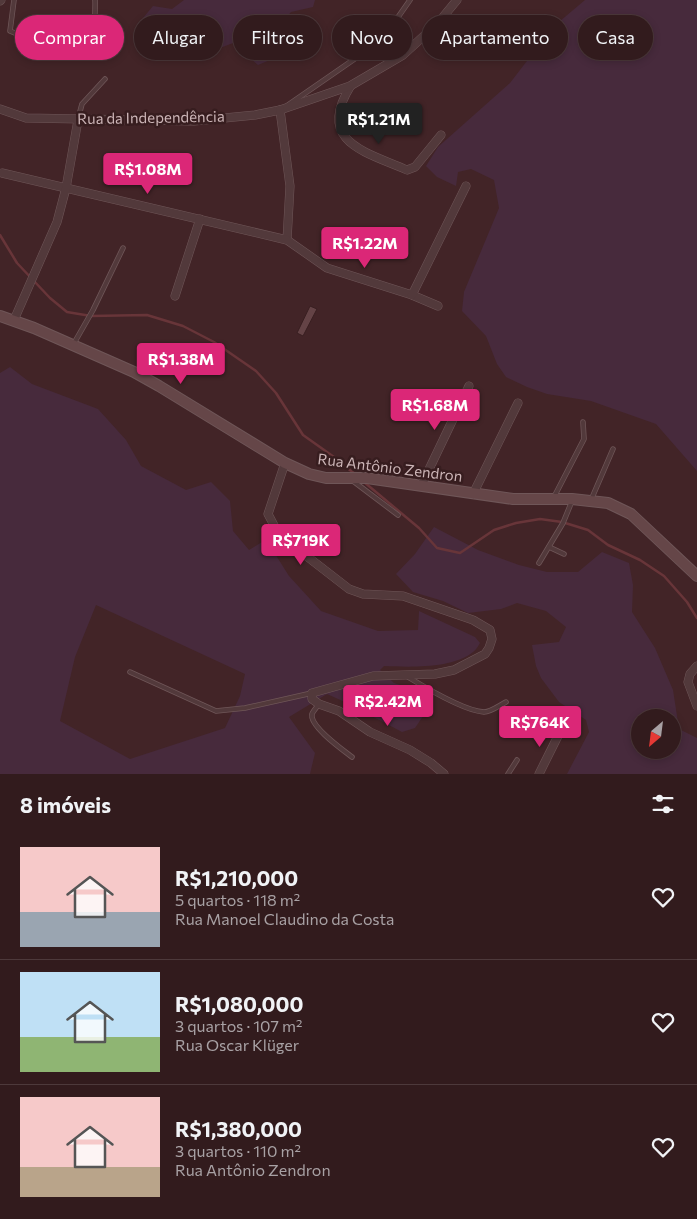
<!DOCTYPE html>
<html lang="pt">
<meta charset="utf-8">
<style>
body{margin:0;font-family:Commissioner,sans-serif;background:#3a2426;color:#f1f3f6;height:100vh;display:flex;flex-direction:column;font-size:19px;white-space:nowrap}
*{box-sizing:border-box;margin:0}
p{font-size:16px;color:#a8a1a4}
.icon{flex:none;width:28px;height:28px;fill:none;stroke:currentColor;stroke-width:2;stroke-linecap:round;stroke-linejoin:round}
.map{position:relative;height:774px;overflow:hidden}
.drawer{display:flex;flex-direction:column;background:#321b1d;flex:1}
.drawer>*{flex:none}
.banner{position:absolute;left:15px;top:15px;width:668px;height:45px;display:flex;gap:10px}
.needle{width:32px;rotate:208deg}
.controls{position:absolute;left:631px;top:709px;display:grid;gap:10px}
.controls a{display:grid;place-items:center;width:50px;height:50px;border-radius:50%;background:#321b1d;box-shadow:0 2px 8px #0003,0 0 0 1px #4d393b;font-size:25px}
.price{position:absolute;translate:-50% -42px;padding:0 11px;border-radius:5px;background:#db2777;color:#fff;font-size:16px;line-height:32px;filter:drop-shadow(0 1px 2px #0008)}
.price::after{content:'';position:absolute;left:50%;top:30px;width:15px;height:11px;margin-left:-8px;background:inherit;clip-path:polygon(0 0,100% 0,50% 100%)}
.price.on{background:#222;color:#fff}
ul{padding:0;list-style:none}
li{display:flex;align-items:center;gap:15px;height:125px;padding:0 20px}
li+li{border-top:1px solid #4d393b}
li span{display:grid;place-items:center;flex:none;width:140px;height:100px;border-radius:0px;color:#555}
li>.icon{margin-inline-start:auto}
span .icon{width:60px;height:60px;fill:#fffc;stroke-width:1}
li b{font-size:21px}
h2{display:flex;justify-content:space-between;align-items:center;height:60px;padding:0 20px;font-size:21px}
.tag{padding:0 18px;border-radius:22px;background:#321b1d;box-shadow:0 2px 8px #0003,0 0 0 1px #4d393b;font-size:18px;line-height:45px}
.tag.on{background:#db2777;color:#fff}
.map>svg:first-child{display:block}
</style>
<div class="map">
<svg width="697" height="774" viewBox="0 0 697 774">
<rect width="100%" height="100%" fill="#422427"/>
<g fill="#472a3c" fill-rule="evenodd">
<path d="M 184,0 L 315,0 L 313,7 L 291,12 L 279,26 L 277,57 L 258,65 L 233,43 L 220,48 L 192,33 L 182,41 L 169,59 L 146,40 L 143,18 L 153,6 L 172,9 Z"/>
<path d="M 585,0 L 697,0 L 697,471 L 656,424 L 591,401 L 547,394 L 527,387 L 506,377 L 497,364 L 486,336 L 462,311 L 464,292 L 499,208 L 494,180 L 471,169 L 458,172 L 456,186 L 437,177 L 426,166 L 438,147 L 510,83 L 553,27 Z"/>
<path d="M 10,367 L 32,384 L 98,409 L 126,440 L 141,466 L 186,490 L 211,482 L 230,501 L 233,531 L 249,550 L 262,542 L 272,549 L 289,576 L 321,611 L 378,631 L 418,630 L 419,611 L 475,637 L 480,643 C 478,646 476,650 473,652 C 452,669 409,667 384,666 L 380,670 L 394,683 L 415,690 L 432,703 L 415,728 L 402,732 L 347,703 L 327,694 L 289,717 L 315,753 L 310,774 L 0,774 L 0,373 ZM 96,605 L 245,674 L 240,696 L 225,728 L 130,759 L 60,721 L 75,657 Z"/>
<path d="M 434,527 L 478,550 L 519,565 L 547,572 L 578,572 L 602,552 L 629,563 L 633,585 L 632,612 L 655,648 L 673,690 L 679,729 L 697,738 L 697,774 L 567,774 L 589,732 L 586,720 L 559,702 L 541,678 L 536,666 L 532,645 L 559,642 L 566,627 L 546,611 L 517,603 L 501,609 L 468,613 L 443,601 L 413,592 L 396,574 L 415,554 ZM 640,718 L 672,718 L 672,750 L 640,750 Z"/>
</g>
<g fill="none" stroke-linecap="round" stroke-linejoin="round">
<g stroke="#683539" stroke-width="2.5">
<path d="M 0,235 L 17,263 L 50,298 L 67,312 L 91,316 L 147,315 L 183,326 L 214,342 L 256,371 L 276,393 L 303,435 L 334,457 L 356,475"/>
<path d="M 364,482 L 419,528 L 437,548 L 460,553 L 494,530 L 516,523 L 540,519 L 562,522 L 588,530 L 608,545 L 640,560 L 664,576 L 687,602 L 697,618"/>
</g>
</g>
<path fill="#644346" stroke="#391f21" d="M 310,306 L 317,309 L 303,336 L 297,333 Z"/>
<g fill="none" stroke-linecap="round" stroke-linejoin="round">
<defs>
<g id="lane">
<path d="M 14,0 L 10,31 L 22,36"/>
<path d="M 95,0 C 96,10 92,41 97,46 C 99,49 104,50 108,51"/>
<path d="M 288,105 L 382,40 L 410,0"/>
<path d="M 78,119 L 82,104 L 105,79"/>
<path d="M 73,345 L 93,310 L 123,248"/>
<path d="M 353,481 L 398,515"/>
<path d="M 554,497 L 584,439 L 583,422"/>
<path d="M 591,500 L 613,449"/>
<path d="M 549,547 L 564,554"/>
<path d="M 539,563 L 563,523 L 572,501"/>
<path d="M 130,672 L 216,711 L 245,708 L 312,693"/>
<path d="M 408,677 C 426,688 464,711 484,712 C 491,712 500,705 506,702"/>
<path d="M 319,704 C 317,707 313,711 312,714 C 309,726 343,750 352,757"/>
<path d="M 508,774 L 517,760"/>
</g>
<g id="street">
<path d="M 0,1 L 1,0"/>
<path d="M 350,87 C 316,142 366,152 407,170 L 415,167 L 441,135"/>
<path d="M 0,109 L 26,118 L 194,121 L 255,115 L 280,110 L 350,86 L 403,55 L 438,23 L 457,0"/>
<path d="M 280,110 L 290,186 L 287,240"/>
<path d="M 2,173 L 287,240 L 327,268 L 412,295 L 438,306"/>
<path d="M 412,295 L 466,186"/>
<path d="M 175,296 L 200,219"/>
<path d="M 14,320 L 57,222 L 66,188 L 78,120"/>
<path d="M 285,463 L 268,514 L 277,531 L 300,551 L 349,589 L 363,594 L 403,596 L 473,620 L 490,630 L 492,639 L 489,648 L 485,654 L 454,670 L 435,674 L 373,676 L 312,693 L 312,699 L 319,704 L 339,711 L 370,732 L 410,750 L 431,763 L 444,774"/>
<path d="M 421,486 L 469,386"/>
<path d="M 473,494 L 518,403"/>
<path d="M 697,666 L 690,674 L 688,682 L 697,706"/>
<path d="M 539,774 L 560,732"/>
</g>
<path id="secondary" d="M 0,316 L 34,328 L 134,372 L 159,386 L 285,463 L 309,474 L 326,478 L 367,478 L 513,499 L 572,499 L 608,503 L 631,514 L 697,576"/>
</defs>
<use href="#lane" stroke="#6f5658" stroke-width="5.5"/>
<use href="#street" stroke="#6f5658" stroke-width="9"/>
<use href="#secondary" stroke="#6f5658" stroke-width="12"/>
<use href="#lane" stroke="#52393b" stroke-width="4"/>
<use href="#street" stroke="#52393b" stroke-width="8"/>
<use href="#secondary" stroke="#654648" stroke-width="10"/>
</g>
<g text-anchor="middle" stroke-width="5" stroke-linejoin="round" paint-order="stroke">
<g font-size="15" fill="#ccb5b7" stroke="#371d1f">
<text transform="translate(151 118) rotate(-1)" y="5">Rua da Independência</text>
<text transform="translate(390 468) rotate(7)" y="5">Rua Antônio Zendron</text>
</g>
</g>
</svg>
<div class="controls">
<a><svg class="needle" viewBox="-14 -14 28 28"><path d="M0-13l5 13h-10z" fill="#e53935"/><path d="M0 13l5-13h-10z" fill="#a8a1a4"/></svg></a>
</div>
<b class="price on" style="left:379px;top:145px">R$1.21M</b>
<b class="price" style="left:148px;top:195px">R$1.08M</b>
<b class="price" style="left:365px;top:269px">R$1.22M</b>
<b class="price" style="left:181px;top:385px">R$1.38M</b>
<b class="price" style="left:435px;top:431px">R$1.68M</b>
<b class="price" style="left:301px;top:566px">R$719K</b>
<b class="price" style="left:388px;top:727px">R$2.42M</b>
<b class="price" style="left:540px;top:748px">R$764K</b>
<div class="banner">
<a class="tag on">Comprar</a>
<a class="tag">Alugar</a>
<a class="tag">Filtros</a>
<a class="tag">Novo</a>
<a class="tag">Apartamento</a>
<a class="tag">Casa</a>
</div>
</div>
<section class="drawer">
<h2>8 imóveis<svg class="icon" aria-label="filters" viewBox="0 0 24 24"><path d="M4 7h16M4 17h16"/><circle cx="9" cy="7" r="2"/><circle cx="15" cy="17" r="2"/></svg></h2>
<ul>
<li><span style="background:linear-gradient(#f6c9c9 65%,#9aa5b1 0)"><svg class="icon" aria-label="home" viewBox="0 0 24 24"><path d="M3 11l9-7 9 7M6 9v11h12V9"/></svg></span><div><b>R$1,210,000</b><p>5 quartos · 118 m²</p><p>Rua Manoel Claudino da Costa</p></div><svg class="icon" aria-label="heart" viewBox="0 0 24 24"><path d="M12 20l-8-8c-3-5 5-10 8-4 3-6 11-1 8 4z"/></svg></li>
<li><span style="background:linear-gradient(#bfe0f5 65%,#8fb573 0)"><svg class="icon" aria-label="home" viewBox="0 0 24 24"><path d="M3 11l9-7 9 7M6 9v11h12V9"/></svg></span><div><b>R$1,080,000</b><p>3 quartos · 107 m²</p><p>Rua Oscar Klüger</p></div><svg class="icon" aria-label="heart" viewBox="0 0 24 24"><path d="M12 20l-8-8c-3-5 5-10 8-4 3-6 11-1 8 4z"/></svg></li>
<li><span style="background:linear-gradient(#f6c9c9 70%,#b9a48a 0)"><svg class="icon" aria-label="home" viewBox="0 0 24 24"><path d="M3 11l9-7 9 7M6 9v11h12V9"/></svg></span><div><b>R$1,380,000</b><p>3 quartos · 110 m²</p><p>Rua Antônio Zendron</p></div><svg class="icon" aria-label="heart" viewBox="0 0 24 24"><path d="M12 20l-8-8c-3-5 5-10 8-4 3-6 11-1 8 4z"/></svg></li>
</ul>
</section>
